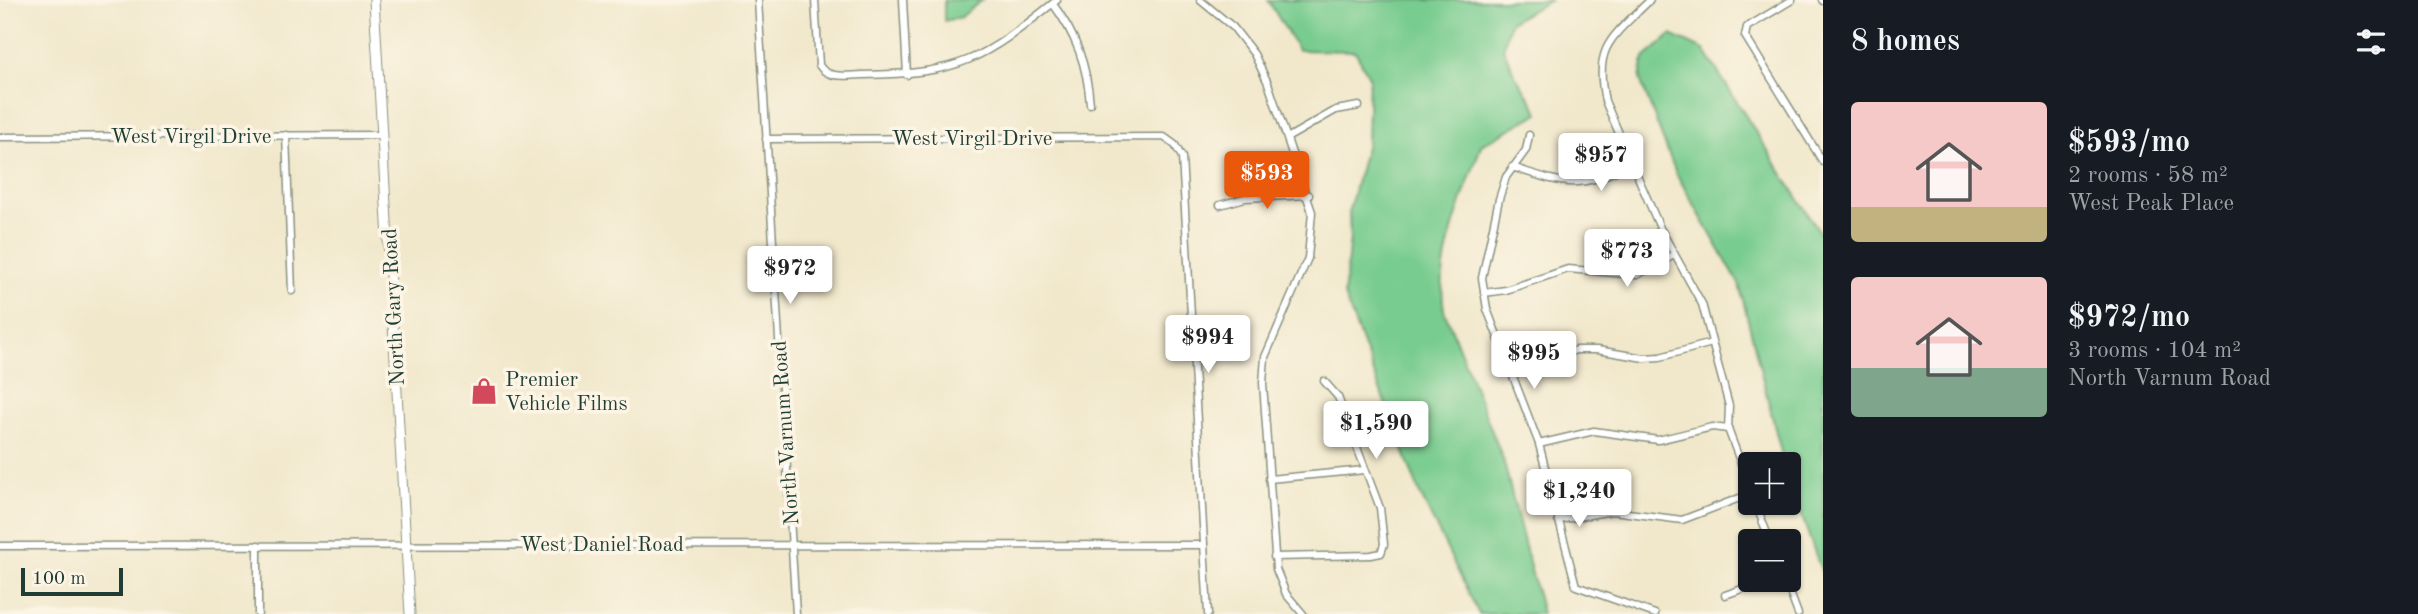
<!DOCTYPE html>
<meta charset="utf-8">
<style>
body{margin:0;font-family:"Old Standard TT",serif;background:#242831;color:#f1f3f6;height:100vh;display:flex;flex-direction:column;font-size:26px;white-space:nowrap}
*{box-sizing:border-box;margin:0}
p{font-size:23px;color:#9ea1a6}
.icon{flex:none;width:38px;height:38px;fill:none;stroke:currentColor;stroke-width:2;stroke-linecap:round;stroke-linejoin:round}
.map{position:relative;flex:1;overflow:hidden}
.side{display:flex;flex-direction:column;background:#171b24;width:595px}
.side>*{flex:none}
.tools{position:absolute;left:1738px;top:452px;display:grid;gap:14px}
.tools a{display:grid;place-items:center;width:63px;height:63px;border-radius:7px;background:#171b24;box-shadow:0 2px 5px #0004;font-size:35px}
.scale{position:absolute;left:21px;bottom:18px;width:102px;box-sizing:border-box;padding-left:7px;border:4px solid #1f3d34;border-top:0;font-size:19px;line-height:24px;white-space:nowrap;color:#1f3d34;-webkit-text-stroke:5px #fcf5e5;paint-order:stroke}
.price{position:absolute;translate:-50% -60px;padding:0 16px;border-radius:7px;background:#fff;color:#222;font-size:23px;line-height:46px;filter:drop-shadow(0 2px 4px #0008)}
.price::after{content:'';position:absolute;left:50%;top:42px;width:21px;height:16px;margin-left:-10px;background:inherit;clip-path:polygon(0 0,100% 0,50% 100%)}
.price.selected{background:#ea580c;color:#fff}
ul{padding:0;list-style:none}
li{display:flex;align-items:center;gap:21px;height:175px;padding:0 28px}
li span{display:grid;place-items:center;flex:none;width:196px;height:140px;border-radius:7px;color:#555}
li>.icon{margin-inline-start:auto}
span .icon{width:84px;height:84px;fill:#fffc;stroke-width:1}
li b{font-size:30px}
h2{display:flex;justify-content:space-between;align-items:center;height:84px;padding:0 28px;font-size:30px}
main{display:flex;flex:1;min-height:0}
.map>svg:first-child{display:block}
</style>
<main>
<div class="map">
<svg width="1823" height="614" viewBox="0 0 1823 614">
<rect width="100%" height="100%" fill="#fcf5e5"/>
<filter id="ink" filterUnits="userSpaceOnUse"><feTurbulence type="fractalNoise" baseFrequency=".0143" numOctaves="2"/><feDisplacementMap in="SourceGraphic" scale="14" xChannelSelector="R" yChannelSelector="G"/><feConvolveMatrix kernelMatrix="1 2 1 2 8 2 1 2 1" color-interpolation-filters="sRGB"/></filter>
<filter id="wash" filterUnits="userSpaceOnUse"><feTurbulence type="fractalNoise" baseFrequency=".00686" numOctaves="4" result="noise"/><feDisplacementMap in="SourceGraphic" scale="28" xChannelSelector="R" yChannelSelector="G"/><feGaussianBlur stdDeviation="1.57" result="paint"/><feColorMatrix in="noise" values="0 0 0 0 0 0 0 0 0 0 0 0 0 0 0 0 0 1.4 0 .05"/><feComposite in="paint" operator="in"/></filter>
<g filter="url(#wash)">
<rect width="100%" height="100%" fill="#f1e8cc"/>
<g fill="#78cc8f" stroke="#4c8462" stroke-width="2">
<path d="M 944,0 L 982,0 L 961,17 L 944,21 Z"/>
<path d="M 1268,0 L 1551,0 L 1510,22 L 1503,48 L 1515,75 L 1539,113 L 1481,145 C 1465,196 1435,256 1444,310 L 1503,459 L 1542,614 L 1479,614 L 1420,494 L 1344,295 L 1350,238 L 1349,210 L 1367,143 L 1369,76 L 1355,51 L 1298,50 Z"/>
<path d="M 1671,35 L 1704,50 L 1823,238 L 1823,575 L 1789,481 L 1788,464 L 1784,464 L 1739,284 L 1676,173 L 1640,79 L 1644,58 Z"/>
</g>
</g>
<g filter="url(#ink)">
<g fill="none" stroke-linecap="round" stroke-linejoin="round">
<defs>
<g id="street">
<path d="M 758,0 L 796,614"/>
<path d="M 815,0 L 819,65 C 828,80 848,75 863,75 C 961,74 982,60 1057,0"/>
<path d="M 903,0 L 907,75"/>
<path d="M 1200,0 L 1233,27 L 1254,54 L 1268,83 L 1312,212 L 1308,258 L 1265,357 L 1263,383 L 1276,569 L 1286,594 L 1303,614"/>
<path d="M 1650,0 C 1613,37 1593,45 1605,101 L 1660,228 L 1702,304 L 1729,406 L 1728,429 L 1750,488"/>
<path d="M 1792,0 L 1747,27 L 1745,36 L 1823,162"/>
<path d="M 1822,0 L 1823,1"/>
<path d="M 1053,4 C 1076,35 1087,65 1090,104"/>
<path d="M 286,135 L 292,291"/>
<path d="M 1529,135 L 1526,150 L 1506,177 L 1499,199 L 1482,278 L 1487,309 L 1539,444 L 1576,586 L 1655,614"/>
<path d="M 0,137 L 382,135"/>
<path d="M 1287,138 L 1336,110 L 1359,106"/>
<path d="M 766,139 L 1164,137 L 1175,145 L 1182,157 L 1208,614"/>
<path d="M 1512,167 C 1569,186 1578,190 1632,163"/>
<path d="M 1220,205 L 1245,198 L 1309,195"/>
<path d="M 1484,293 L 1506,290 L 1568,269 L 1637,275 L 1674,255"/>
<path d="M 1513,372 L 1576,350 L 1597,350 L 1644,358 L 1660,357 L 1712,343"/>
<path d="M 1539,444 L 1594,431 L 1658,440 L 1712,427 L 1728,429"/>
<path d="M 1269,479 L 1365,470"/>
<path d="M 1755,502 L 1770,541"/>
<path d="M 1558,520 L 1613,511 L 1682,520 L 1750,494"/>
<path d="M 0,546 L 1204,545"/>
<path d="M 1274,557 L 1371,555 L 1381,553 L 1384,544 L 1380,508 L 1338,397 L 1324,381"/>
<path d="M 1785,579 L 1798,614"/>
<path d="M 1725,595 L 1770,579"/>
<path d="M 258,614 L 258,545"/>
</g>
<path id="secondary" d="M 374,0 L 410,614"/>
</defs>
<use href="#street" stroke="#889280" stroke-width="9"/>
<use href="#secondary" stroke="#889280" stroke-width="11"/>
<use href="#street" stroke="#fff" stroke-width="6"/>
<use href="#secondary" stroke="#fff" stroke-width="9"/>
</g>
</g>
<defs>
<symbol id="shop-bare" viewBox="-9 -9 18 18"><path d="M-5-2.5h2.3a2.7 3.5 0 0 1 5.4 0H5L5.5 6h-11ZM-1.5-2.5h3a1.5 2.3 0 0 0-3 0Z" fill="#d1495b" stroke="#fcf5e5" stroke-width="2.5" paint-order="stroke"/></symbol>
</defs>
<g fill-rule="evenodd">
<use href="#shop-bare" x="465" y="372" width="38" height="38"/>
</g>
<g text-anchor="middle" stroke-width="7" stroke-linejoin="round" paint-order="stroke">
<g font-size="21" fill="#1f3d34" stroke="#fcf5e5">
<text x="191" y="143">West Virgil Drive</text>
<text x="972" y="145">West Virgil Drive</text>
<text transform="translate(393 307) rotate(-93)" y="7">North Gary Road</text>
<text transform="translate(785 433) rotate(-94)" y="7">North Varnum Road</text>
<text x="602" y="551">West Daniel Road</text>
</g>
<g font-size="21" fill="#1f3d34" stroke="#fcf5e5" text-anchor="start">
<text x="505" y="386">Premier<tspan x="505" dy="24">Vehicle Films</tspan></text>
</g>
</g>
</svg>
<div class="tools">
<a>+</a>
<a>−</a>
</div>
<div class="scale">100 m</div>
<b class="price" style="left:1601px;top:193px">$957</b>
<b class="price selected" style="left:1267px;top:211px">$593</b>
<b class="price" style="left:1627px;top:289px">$773</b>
<b class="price" style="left:790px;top:306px">$972</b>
<b class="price" style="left:1208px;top:375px">$994</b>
<b class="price" style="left:1534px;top:391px">$995</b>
<b class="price" style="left:1376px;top:461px">$1,590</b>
<b class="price" style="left:1579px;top:529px">$1,240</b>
</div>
<section class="side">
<h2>8 homes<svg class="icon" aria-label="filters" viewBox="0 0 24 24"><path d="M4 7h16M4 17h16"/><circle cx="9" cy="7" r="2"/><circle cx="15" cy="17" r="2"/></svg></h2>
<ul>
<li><span style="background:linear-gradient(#f6c9c9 75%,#c2b280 0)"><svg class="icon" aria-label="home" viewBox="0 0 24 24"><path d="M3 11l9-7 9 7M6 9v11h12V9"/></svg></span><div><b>$593/mo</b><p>2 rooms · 58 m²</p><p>West Peak Place</p></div></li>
<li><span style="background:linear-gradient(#f6c9c9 65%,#7fa58c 0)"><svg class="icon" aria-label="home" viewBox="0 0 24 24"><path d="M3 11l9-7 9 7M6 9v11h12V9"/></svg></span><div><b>$972/mo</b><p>3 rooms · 104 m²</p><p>North Varnum Road</p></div></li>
</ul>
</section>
</main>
